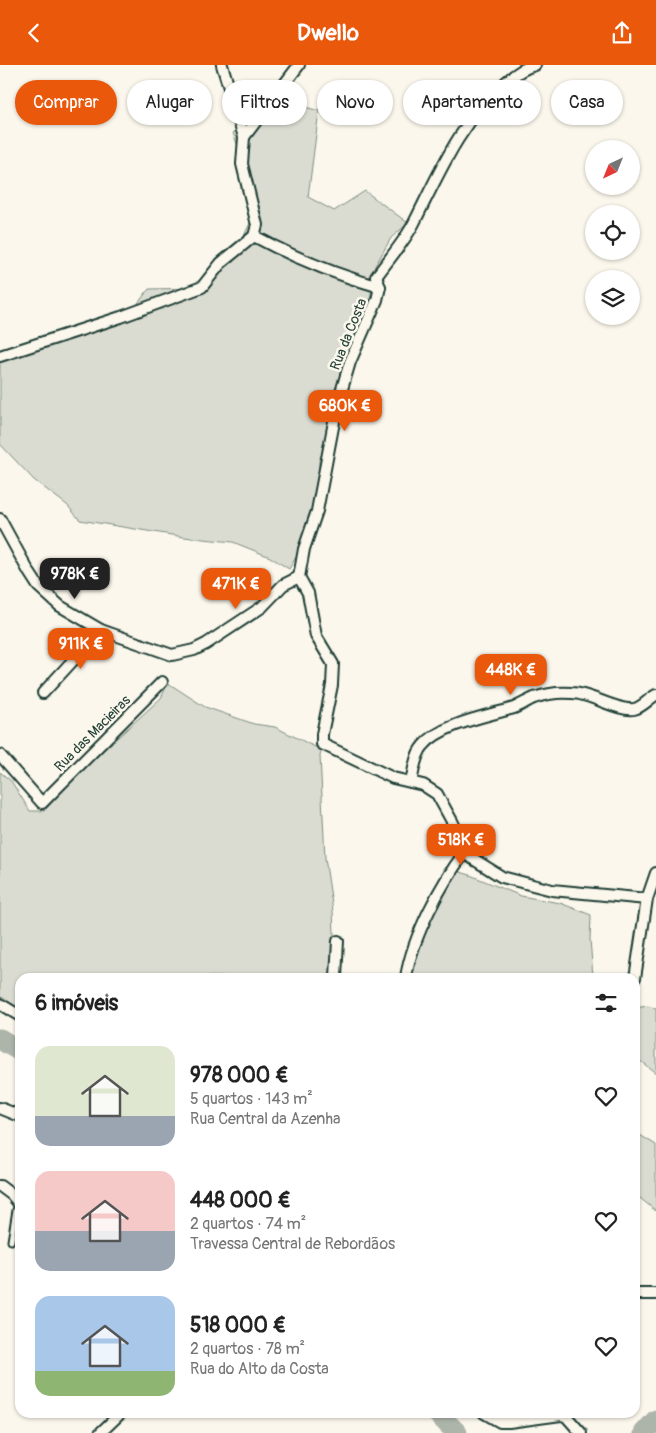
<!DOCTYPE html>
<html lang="pt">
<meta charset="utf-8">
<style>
body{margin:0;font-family:Pangolin,sans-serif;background:#f6f6f6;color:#222;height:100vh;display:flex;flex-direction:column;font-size:19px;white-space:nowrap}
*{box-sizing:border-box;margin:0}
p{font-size:16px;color:#767676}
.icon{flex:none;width:28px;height:28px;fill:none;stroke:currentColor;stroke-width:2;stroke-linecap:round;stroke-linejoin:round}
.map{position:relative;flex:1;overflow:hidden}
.drawer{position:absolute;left:15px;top:908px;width:625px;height:445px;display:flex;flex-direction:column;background:#fff;border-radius:15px;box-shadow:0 1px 4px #0004}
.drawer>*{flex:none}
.banner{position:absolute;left:15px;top:15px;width:626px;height:45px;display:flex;gap:10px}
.needle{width:32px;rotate:223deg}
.fabs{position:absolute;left:585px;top:75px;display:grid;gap:10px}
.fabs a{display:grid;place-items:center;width:55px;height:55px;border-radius:50%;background:#fff;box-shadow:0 1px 4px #0004;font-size:25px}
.price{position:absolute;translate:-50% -42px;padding:0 11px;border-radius:10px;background:#ea580c;color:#fff;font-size:16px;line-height:32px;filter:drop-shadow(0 1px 2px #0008)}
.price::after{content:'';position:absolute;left:50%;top:30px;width:15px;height:11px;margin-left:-8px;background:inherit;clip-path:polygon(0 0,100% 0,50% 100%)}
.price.on{background:#222;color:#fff}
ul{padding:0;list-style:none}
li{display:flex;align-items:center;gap:15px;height:125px;padding:0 20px}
li span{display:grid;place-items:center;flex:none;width:140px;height:100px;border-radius:15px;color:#555}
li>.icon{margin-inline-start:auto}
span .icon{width:60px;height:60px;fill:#fffc;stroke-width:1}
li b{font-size:21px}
h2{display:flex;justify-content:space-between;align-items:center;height:60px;padding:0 20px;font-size:21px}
.chip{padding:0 18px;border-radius:22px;background:#fff;box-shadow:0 1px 4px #0004;font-size:18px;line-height:45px}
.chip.on{background:#ea580c;color:#fff}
header{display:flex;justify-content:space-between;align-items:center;height:65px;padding:0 20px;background:#ea580c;color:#fff;font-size:22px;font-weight:700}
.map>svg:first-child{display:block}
</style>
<header><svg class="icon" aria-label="back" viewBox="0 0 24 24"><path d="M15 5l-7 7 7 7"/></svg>Dwello<svg class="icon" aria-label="share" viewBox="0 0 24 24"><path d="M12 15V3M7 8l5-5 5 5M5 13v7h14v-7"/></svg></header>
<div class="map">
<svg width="656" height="1368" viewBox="0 0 656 1368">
<rect width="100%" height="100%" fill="#fbf7ec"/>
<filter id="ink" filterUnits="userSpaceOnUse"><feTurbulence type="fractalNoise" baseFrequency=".02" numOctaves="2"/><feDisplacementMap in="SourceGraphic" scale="10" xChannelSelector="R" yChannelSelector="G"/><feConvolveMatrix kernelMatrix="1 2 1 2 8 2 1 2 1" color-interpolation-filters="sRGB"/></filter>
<g filter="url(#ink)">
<g fill="#dbdcd1" stroke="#7d8c82">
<path d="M 271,32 L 319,46 L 308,132 L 334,146 L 365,126 L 408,158 L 391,173 L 375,201 L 370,235 L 356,286 L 336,352 L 319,396 L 318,435 L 299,487 L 289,504 L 270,492 L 233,477 L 184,472 L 80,455 L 67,440 L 34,415 L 0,379 L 0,288 L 8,283 L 135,242 L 149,224 L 202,223 L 240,179 L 252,154 L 243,95 L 233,68 Z"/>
<path d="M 168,618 L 205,642 L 254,659 L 275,662 L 313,681 L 322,684 L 320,691 L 325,793 L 333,846 L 336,912 L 20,912 L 20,947 L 0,935 L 0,707 L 11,716 L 30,746 L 44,746 L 82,705 L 161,633 Z"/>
<path d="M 444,802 L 470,810 L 521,831 L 560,838 L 591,850 L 590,874 L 593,912 L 408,912 L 444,809 Z"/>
<path d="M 648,941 L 656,944 L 656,1008 L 635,992 L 635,943 Z"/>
<path d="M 635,1067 L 656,1080 L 656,1146 L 635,1129 Z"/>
</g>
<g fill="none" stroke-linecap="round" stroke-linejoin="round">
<g stroke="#adb4aa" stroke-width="21">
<path d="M 0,974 L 20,986"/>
<path d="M 437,1348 L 457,1368"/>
<path d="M 644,1368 L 656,1355"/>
</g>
<defs>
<path id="service" d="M 11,1176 L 16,1145 L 19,1139"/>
<g id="minor">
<path d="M 244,72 L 299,0"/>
<path d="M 254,171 C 295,193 336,210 380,222"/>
<path d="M 0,291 L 121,252 L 202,222 L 221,198 L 254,171 L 257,160 L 242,99 L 244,72 L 222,0"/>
<path d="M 0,454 L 29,507 L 38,521 L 60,541 L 101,565 L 172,590 L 194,585 L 206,579 L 262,542 L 283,520 L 299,512"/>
<path d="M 299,512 L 304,484 L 317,446 L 337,341 L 350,297 L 377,235 L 380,222 L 376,212 C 388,195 406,175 415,156 C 441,104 461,56 506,17 C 514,10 524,2 535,0"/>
<path d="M 299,512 L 308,528 L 316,571 L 333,599 L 332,620 L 322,669 L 322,679 L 393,713 L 423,720 L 437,729 L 453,758 L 467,790 L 502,812 L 552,825 L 647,834"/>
<path d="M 43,628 L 101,565"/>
<path d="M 0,690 L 42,738 L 162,617"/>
<path d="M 411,717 C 414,705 415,690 423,681 C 441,659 487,651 514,643 C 521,640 527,636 534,633 C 545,629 560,627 572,628 C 590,628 619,647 634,644 C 643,642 648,634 656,630"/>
<path d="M 336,912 L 338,876"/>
<path d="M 406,912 C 413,871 440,820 465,787"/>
<path d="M 635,913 L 647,834 L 656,808"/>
<path d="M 0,939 L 20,951"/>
<path d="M 0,1043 L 20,1051"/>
<path d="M 0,1121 L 12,1130 L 20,1140"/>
<path d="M 635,1229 L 656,1229"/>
<path d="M 484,1348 L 500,1357 L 509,1357 L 561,1350 L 566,1351 L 581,1368"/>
<path d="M 100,1368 L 121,1348"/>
</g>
</defs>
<use href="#service" stroke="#1f3d34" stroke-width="9"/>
<use href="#minor" stroke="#1f3d34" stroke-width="14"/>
<use href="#service" stroke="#fbf7ec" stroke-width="5"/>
<use href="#minor" stroke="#fbf7ec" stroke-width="10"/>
</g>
</g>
<g text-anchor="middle" stroke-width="5" stroke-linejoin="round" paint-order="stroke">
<g font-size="14" fill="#1f3d34" stroke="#fbf7ec">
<text transform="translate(348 269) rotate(-68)" y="5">Rua da Costa</text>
<text transform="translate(92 668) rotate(-45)" y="5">Rua das Macieiras</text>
</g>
</g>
</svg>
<div class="fabs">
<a><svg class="needle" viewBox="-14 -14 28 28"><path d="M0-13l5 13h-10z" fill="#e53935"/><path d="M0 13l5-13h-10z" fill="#767676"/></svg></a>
<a><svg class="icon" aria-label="locate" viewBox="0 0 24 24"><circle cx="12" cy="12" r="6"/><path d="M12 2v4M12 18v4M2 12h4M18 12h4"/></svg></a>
<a><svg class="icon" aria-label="layers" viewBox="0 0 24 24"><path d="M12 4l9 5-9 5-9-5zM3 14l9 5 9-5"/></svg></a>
</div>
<b class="price" style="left:345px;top:367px">680K €</b>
<b class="price on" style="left:75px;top:535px">978K €</b>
<b class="price" style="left:236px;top:545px">471K €</b>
<b class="price" style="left:81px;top:605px">911K €</b>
<b class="price" style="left:511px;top:631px">448K €</b>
<b class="price" style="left:461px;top:801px">518K €</b>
<div class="banner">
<a class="chip on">Comprar</a>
<a class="chip">Alugar</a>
<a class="chip">Filtros</a>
<a class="chip">Novo</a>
<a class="chip">Apartamento</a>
<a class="chip">Casa</a>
</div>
<section class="drawer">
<h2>6 imóveis<svg class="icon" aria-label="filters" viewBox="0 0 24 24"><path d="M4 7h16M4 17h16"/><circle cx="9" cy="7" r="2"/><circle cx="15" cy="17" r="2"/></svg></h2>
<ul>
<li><span style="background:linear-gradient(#dfe7d0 70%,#9aa5b1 0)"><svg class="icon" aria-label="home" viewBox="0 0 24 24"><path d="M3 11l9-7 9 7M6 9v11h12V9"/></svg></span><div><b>978 000 €</b><p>5 quartos · 143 m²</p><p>Rua Central da Azenha</p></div><svg class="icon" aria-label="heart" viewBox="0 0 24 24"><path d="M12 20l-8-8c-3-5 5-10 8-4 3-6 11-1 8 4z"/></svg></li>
<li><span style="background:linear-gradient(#f6c9c9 60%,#9aa5b1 0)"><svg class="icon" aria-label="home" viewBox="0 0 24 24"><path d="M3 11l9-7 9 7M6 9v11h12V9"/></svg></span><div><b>448 000 €</b><p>2 quartos · 74 m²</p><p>Travessa Central de Rebordãos</p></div><svg class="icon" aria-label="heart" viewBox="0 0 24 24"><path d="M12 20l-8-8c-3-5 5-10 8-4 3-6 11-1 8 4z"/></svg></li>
<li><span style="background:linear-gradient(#a9c7e8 75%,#8fb573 0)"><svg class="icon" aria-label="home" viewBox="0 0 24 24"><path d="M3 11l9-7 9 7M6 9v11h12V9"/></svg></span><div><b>518 000 €</b><p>2 quartos · 78 m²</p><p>Rua do Alto da Costa</p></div><svg class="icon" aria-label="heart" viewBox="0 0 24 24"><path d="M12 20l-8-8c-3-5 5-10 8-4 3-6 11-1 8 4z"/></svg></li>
</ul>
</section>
</div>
